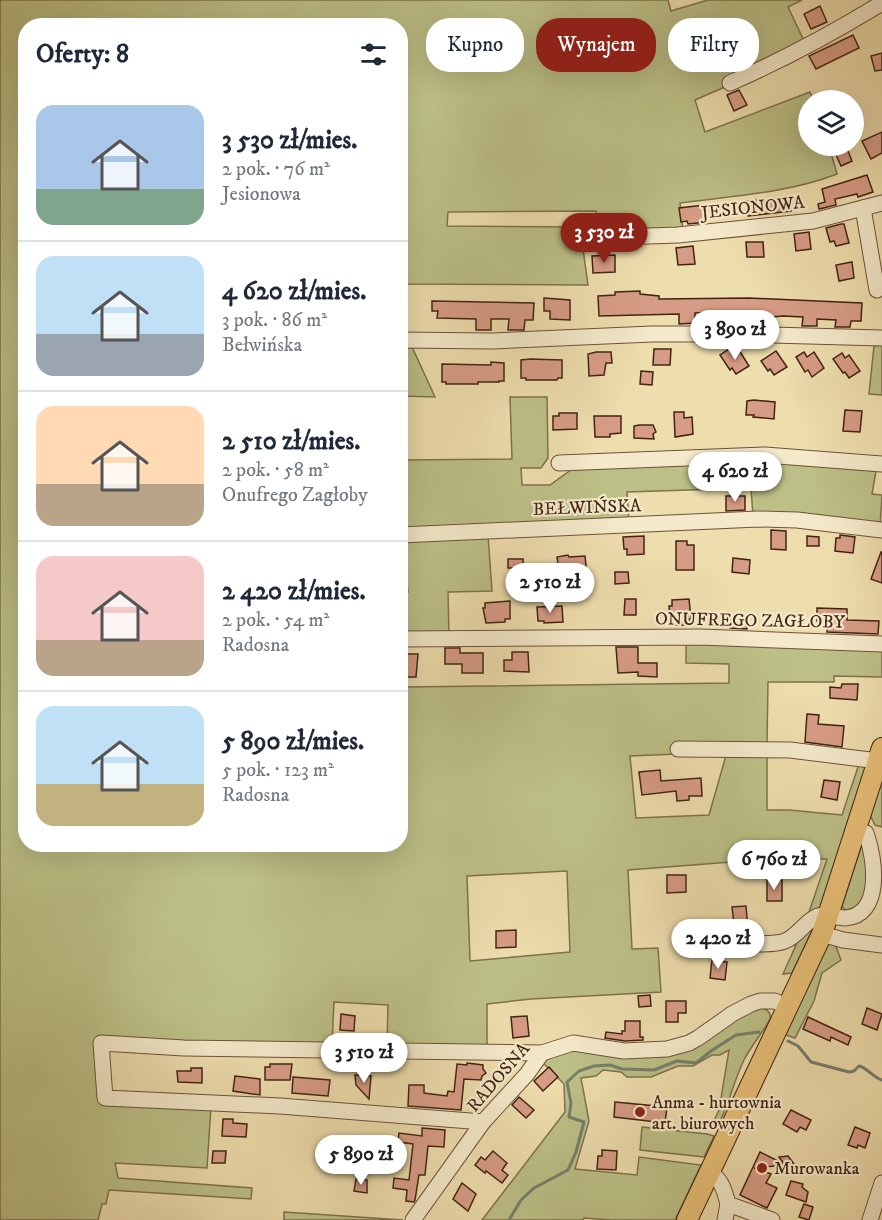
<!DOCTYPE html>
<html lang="pl">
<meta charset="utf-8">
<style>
body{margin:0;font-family:"IM FELL DW Pica",serif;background:#f2f2f3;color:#1f2937;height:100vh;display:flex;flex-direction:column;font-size:22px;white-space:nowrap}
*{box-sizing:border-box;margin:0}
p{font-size:20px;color:#747a83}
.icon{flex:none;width:33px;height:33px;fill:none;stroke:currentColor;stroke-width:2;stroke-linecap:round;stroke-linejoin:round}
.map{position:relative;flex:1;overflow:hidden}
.details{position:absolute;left:18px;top:18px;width:390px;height:834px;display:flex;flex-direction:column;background:#fff;border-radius:24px;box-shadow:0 6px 24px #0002}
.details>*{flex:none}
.top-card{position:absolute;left:426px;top:18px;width:366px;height:54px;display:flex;gap:12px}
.fabs{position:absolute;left:798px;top:90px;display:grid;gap:12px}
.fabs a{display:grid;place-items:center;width:66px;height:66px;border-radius:50%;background:#fff;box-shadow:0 6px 24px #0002;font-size:30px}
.price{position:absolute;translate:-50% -51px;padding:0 14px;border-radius:21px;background:#fff;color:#222;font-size:20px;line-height:39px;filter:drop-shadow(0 2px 3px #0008)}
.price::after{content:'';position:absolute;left:50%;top:36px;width:18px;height:14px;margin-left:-9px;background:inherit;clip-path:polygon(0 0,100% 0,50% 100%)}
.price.current{background:#8f2418;color:#fff}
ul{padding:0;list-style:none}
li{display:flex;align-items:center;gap:18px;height:150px;padding:0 18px}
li+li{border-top:2px solid #e0e1e3}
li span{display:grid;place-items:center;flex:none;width:168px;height:120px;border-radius:18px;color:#555}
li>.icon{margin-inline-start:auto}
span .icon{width:72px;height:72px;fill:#fffc;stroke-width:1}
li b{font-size:26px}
h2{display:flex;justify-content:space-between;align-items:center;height:72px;padding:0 18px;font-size:26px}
.chip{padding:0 21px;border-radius:24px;background:#fff;box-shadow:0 6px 24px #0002;font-size:21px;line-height:54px}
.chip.current{background:#8f2418;color:#fff}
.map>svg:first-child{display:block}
</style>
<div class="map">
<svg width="882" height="1220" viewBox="0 0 882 1220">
<rect width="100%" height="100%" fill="#eeddad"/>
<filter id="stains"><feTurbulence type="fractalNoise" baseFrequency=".00333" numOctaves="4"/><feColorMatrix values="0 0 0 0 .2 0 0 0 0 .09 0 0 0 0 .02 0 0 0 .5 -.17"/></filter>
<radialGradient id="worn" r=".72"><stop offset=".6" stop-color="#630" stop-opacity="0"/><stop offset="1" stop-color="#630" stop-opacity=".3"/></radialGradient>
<g fill="#bcc087" stroke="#7f724d" stroke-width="1.5" fill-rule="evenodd">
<path d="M 0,0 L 668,0 L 671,11 L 708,0 L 802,0 L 788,7 L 805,43 L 727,86 L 695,100 L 705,132 L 810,92 L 813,100 L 808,100 L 808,146 L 829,146 L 837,174 C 788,193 732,196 680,203 L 683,231 L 598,235 L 596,211 L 448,212 L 447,226 L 580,227 L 588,285 L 401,284 L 400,26 L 26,26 L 26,844 L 400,844 L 401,687 L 729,683 L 729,664 L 686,663 L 686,641 L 882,647 L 882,677 L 834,676 L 834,682 L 768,682 L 767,744 L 677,754 L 630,756 L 636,818 L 709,815 L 727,752 L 767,752 L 767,810 L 789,810 L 842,815 L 860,761 L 867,764 L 820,911 L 806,921 L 827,859 L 770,859 L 628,870 L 632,949 L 658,948 L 661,992 L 531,999 L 487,1004 L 487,1046 L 387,1044 L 388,1005 L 334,1002 L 332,1044 L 106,1041 L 103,1101 L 211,1106 L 207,1168 L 115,1163 L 118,1178 L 252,1188 L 251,1199 L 109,1190 L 106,1204 L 102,1204 L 98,1220 L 0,1220 ZM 567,871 L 570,952 L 470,961 L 467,876 Z"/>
<path d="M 882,345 L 882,395 L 869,394 L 874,346 Z"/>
<path d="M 401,346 L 412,347 L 435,397 L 401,396 Z"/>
<path d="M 510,397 L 547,397 L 548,458 L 541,468 L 521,468 L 522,485 L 550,485 L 575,467 L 761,461 L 876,471 L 872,494 L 882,495 L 880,527 L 753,516 L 751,488 L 627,492 L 629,522 L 401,531 L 400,469 L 406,469 L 406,460 L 512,459 Z"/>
<path d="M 488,535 L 492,591 L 448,592 L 449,634 L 401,634 L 401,592 L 408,592 L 402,540 Z"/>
<path d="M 882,773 L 882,827 L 875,825 L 870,815 Z"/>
<path d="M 861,847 L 864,848 L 870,895 L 851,911 L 845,910 L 842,906 Z"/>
<path d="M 815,924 L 792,973 L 783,974 L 796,945 L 781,946 Z"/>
<path d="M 825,943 L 835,944 L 841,960 L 822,973 L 814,1001 L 795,1038 L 783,1034 Z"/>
<path d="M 759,1007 L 767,1010 L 770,1014 L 770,1019 C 762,1034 751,1046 744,1060 C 733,1082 729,1106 717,1127 L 711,1127 L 719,1110 L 729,1050 L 720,1055 L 712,1055 L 693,1066 L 678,1066 L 651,1077 L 627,1077 L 621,1072 L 603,1070 L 596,1076 L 581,1078 L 589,1121 L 575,1169 L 637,1175 L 639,1157 L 701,1165 L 675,1220 L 612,1220 L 584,1218 L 583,1220 L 482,1220 L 565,1112 L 564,1084 L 541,1061 L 565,1048 L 645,1056 Z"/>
<path d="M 642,1127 L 707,1134 L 714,1136 L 704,1157 L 640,1150 Z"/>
<path d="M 284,1212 L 403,1220 L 284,1220 Z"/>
</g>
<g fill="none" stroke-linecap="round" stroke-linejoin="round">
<g stroke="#767f6f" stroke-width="3">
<path d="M 788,1041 L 798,1046 L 811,1062 L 849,1072 L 854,1071 L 859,1066 C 868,1068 872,1077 882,1080"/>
<path d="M 509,1220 L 521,1200 L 534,1188 L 568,1170 L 576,1152 L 584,1122 L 569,1117 L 571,1103 L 567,1082 L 579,1071 L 594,1066 L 610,1065 L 622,1069 L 654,1070 L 677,1061 L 696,1063 L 711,1051 L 736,1035 L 759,1032"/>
</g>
</g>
<g fill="#d79c85" stroke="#422413" stroke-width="1.5">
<path d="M 820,6 L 827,22 L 811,29 L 804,14 Z"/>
<path d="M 853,35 L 859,48 L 816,69 L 809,56 Z"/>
<path d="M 882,53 L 882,70 L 875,71 L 871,56 Z"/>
<path d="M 739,90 L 747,105 L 734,111 L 727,95 Z"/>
<path d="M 882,132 L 882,153 L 871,159 L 862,141 Z"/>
<path d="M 839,146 L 846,146 L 852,161 L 841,166 L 833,148 Z"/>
<path d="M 867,175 L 873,192 L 858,197 L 857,194 L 835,199 L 836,205 L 819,209 L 818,204 L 825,202 L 822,189 Z"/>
<path d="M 790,198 L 791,211 L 748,216 L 746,201 Z"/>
<path d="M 704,205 L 707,222 L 688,224 L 687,221 L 681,222 L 679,208 Z"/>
<path d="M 841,224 L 844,224 L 849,243 L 836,246 L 834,241 L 830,242 L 826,228 Z"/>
<path d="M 809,232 L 811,249 L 796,251 L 794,234 Z"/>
<path d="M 746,242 L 763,242 L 764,257 L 747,257 Z"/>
<path d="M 693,246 L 695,264 L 678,265 L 676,248 Z"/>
<path d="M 615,255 L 615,272 L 593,273 L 592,256 Z"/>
<path d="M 852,262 L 854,278 L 839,281 L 836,265 Z"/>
<path d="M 640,291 L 640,294 L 659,296 L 659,299 L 749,298 L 862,303 L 861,321 L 851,321 L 850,327 L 835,327 L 836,320 L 817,319 L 817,326 L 802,326 L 803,317 L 783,316 L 772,317 L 772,325 L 758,325 L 758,316 L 738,316 L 738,324 L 723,324 L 723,314 L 715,314 L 715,312 L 695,313 L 695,323 L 679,324 L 679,314 L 599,316 L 598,296 L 615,295 L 615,292 Z"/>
<path d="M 544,298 L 570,300 L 570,320 L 550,319 L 550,311 L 544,311 Z"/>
<path d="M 432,301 L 534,303 L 533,320 L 525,320 L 524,330 L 508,330 L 509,319 L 491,319 L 491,330 L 476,330 L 476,319 L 437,318 L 438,311 L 432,311 Z"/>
<path d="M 654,349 L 671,349 L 670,365 L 653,365 Z"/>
<path d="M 729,349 L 732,354 L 739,350 L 749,366 L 736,374 L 732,368 L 730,370 L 720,355 Z"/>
<path d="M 776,351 L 787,367 L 774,375 L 770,369 L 768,371 L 761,361 Z"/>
<path d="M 596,352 L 611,352 L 612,363 L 606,363 L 604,375 L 589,376 L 588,354 Z"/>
<path d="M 804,352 L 807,357 L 814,352 L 824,368 L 812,377 L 808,370 L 805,372 L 796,357 Z"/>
<path d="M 842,353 L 845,358 L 849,355 L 860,371 L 849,378 L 845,372 L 843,373 L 833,359 Z"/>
<path d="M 530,359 L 562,360 L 562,378 L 558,378 L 557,380 L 526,380 L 526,378 L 521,378 L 521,360 Z"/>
<path d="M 491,362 L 504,363 L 504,381 L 499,381 L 499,382 L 478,382 L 478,384 L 446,384 L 446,382 L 442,382 L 442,364 L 491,365 Z"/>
<path d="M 641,371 L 653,372 L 652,385 L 640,384 Z"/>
<path d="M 754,400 L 775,402 L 774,419 L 753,417 L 754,415 L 746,415 L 747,401 Z"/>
<path d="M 845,410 L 862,411 L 860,432 L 843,431 Z"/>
<path d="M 674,412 L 684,412 L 684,418 L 692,417 L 693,434 L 675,437 Z"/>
<path d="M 559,413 L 577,413 L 577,429 L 553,430 L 553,416 L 559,416 Z"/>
<path d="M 594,416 L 621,416 L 621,433 L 610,434 L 610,437 L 595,437 Z"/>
<path d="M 639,425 L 653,425 L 656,432 L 653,434 L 654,439 L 634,438 L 634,426 Z"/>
<path d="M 726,496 L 745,496 L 745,510 L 726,511 Z"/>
<path d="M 771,530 L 786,531 L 786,550 L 771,549 Z"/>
<path d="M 840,535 L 855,537 L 853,553 L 835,551 L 836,538 L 840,538 Z"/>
<path d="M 644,536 L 644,554 L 627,555 L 627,549 L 624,549 L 623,537 Z"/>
<path d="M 807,536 L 819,537 L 819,546 L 807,546 Z"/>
<path d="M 676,541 L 687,541 L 687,545 L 694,545 L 694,570 L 676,570 Z"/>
<path d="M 881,552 L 882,552 L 882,583 L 871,579 Z"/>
<path d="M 568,555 L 569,557 L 585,556 L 587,575 L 565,578 L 565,574 L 560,575 L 557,557 Z"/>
<path d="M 733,558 L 750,560 L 749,574 L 732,572 Z"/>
<rect x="508" y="559" width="15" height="9"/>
<path d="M 615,572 L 628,572 L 629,583 L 615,584 Z"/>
<path d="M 625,599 L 636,599 L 636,615 L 624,615 Z"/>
<path d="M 689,599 L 691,619 L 689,619 L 689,625 L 672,625 L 672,619 L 670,620 L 669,606 L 672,606 L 672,600 Z"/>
<path d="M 510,601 L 510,619 L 505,619 L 505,622 L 486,623 L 483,608 L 485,608 L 485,603 Z"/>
<path d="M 562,606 L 563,622 L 544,623 L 544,621 L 538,621 L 537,607 Z"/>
<path d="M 817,608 L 847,609 L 847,620 L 879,621 L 878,634 L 827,632 L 828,621 L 817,621 Z"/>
<path d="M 730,615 L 747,615 L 747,629 L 730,628 Z"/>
<path d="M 616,647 L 638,647 L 638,663 L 657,663 L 657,677 L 638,676 L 638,672 L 618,673 Z"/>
<path d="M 445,648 L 460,648 L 460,653 L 483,653 L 483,673 L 462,673 L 462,664 L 445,664 Z"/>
<path d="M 512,652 L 528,652 L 529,672 L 504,671 L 504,660 L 512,660 Z"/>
<path d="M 401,654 L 418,654 L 416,677 L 401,677 Z"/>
<path d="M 842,684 L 858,684 L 857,700 L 830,698 L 830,687 L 841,688 Z"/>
<path d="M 807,714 L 819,715 L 818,724 L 844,726 L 842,747 L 805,742 Z"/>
<path d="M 660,770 L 661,781 L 701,778 L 702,796 L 689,796 L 689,800 L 677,801 L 676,791 L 642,795 L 639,772 Z"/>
<path d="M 824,780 L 840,782 L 837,800 L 821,797 Z"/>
<path d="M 667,875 L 686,875 L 686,892 L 667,893 Z"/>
<rect x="767" y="880" width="15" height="21"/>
<path d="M 746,906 L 748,931 L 735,932 L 732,907 Z"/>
<path d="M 516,930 L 516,947 L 496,948 L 496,931 Z"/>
<path d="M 712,960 L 727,962 L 725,980 L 710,978 Z"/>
<path d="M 650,995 L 651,1006 L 639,1007 L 638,996 Z"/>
<path d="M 666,1001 L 686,1001 L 686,1013 L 678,1013 L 678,1022 L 666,1022 Z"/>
<path d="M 867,1008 L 882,1014 L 877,1030 L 862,1024 Z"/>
<path d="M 341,1014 L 355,1016 L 354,1031 L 340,1030 Z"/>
<path d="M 527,1016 L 529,1036 L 513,1038 L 511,1017 Z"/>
<path d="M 808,1017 L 851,1037 L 848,1045 L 831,1037 L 830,1041 L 803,1029 Z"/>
<path d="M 625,1021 L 640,1021 L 640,1037 L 643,1037 L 643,1040 L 625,1041 L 605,1038 L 606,1032 L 622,1034 L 622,1031 L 625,1031 Z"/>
<path d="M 467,1063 L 483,1065 L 483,1069 L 486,1073 L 482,1076 L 481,1080 L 464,1079 L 461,1110 L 408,1106 L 409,1085 L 424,1085 L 424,1093 L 447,1096 L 448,1091 L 454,1092 L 457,1064 L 467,1065 Z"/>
<path d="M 270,1064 L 292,1064 L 290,1080 L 265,1080 L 265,1067 L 270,1067 Z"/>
<path d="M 549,1067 L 558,1077 L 543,1091 L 534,1081 Z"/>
<path d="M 191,1068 L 202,1068 L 202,1083 L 178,1082 L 177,1071 L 191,1071 Z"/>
<path d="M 355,1075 L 371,1076 L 369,1099 L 356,1085 Z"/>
<path d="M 235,1076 L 260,1079 L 260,1095 L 233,1091 Z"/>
<path d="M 293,1077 L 330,1080 L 328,1096 L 292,1093 Z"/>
<path d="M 519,1097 L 534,1110 L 526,1118 L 512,1105 Z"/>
<path d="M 615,1102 L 667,1107 L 665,1123 L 614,1117 Z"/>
<path d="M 791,1110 L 811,1120 L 806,1130 L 800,1127 L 797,1132 L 783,1124 Z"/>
<path d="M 223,1119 L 233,1119 L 233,1123 L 247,1124 L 246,1137 L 222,1136 Z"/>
<path d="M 855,1127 L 870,1133 L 865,1148 L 858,1145 L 857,1148 L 848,1145 Z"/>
<path d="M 422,1128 L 445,1130 L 444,1147 L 428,1146 L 425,1175 L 419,1175 L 415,1200 L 414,1202 L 406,1201 L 407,1190 L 393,1188 L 394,1178 L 409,1180 L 413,1144 L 398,1142 L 399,1133 L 422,1136 Z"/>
<path d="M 602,1150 L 617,1151 L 616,1170 L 597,1169 L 598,1156 L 602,1156 Z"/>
<path d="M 213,1151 L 226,1151 L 225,1163 L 212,1163 Z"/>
<path d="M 493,1151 L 507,1163 L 502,1170 L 508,1175 L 502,1183 L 486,1171 L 485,1173 L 475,1165 L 481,1157 L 485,1160 Z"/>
<path d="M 760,1152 L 784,1164 L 779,1157 L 788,1156 L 794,1164 L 754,1168 L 771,1174 L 766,1183 L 777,1188 L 767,1208 L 740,1195 Z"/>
<path d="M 356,1179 L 367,1180 L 367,1193 L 354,1191 Z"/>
<path d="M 791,1181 L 803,1184 L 802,1187 L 808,1192 L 806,1202 L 786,1195 Z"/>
<path d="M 462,1183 L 476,1194 L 468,1211 L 453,1199 Z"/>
<path d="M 804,1204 L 813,1207 L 809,1220 L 799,1217 Z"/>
</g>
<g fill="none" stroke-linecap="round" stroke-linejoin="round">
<defs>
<g id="minor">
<path d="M 730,83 C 783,60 833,33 882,3"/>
<path d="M 863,208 L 877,290"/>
<path d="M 590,238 L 678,235 L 813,221 L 882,203"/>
<path d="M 400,340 L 492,341 L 652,334 L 738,334 L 882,338"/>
<path d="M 559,463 L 765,455 L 882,464"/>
<path d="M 400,535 L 758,519 L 797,520 L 882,530"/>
<path d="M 400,639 L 700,637 L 882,644"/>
<path d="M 678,749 L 790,750 L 878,761"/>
<path d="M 822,934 L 843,940 L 882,945"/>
<path d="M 712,943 C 730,942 769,947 785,941 C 798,936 805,921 818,916 C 827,913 836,918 845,918 C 882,916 876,861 866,833"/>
<path d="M 483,1122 L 280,1106 L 105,1098 L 101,1043 L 184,1048 L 542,1053"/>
<path d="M 709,1172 C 722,1180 724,1189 728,1204 L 772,1220"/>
<path d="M 413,1220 L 483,1122 L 527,1074 L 542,1053 L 573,1043 L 624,1051 L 667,1049 L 689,1043 L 698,1038 L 732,1014 L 751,1004 L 760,1001 L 775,1001 L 787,1007"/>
<path d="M 725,1220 L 728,1204"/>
<path d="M 870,1220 L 882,1183"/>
</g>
<path id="major" d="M 687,1220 L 822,934 L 882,748"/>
</defs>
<use href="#minor" stroke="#6d523a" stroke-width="17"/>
<use href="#major" stroke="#422413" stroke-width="22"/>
<use href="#minor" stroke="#f4e9ca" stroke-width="15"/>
<use href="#major" stroke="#e7be76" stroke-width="20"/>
</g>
<g fill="#8f2418" stroke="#f4e9ca" stroke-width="2">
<circle cx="640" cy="1112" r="6"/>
<circle cx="762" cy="1168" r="6"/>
</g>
<g text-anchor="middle" stroke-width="4.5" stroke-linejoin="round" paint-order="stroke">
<g font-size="18" fill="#422413" stroke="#f4e9ca">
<text transform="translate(753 207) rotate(-6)" y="6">JESIONOWA</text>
<text transform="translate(587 507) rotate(-2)" y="6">BEŁWIŃSKA</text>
<text transform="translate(750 620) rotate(1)" y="6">ONUFREGO ZAGŁOBY</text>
<text transform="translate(498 1077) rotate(-49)" y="6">RADOSNA</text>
</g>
<g font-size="18" fill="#422413" stroke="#f4e9ca" text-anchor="start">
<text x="652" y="1108">Anma - hurtownia<tspan x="652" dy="21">art. biurowych</tspan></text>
<text x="774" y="1174">Murowanka</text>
</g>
</g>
<rect width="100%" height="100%" filter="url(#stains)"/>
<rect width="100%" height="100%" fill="url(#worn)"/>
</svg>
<div class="fabs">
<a><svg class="icon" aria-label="layers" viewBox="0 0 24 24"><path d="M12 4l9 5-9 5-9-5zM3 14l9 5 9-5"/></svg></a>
</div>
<b class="price current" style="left:604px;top:264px">3 530 zł</b>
<b class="price" style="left:735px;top:361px">3 890 zł</b>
<b class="price" style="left:735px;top:503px">4 620 zł</b>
<b class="price" style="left:550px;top:614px">2 510 zł</b>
<b class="price" style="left:774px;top:891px">6 760 zł</b>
<b class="price" style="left:718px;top:970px">2 420 zł</b>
<b class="price" style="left:364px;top:1084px">3 510 zł</b>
<b class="price" style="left:361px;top:1186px">5 890 zł</b>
<div class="top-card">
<a class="chip">Kupno</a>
<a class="chip current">Wynajem</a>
<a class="chip">Filtry</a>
</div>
<section class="details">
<h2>Oferty: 8<svg class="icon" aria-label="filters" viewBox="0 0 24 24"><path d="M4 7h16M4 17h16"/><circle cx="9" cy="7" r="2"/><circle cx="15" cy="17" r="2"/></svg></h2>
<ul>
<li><span style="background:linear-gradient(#a9c7e8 70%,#7fa58c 0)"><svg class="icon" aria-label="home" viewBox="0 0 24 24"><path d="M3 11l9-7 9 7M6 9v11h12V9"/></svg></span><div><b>3 530 zł/mies.</b><p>2 pok. · 76 m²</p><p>Jesionowa</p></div></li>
<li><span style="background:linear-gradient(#bfe0f5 65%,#9aa5b1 0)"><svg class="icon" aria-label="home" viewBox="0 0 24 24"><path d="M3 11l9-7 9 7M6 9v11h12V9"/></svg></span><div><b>4 620 zł/mies.</b><p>3 pok. · 86 m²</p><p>Bełwińska</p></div></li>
<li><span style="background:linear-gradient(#ffd9b3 65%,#b9a48a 0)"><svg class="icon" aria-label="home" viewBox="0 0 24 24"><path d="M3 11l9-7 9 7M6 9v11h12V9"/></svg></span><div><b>2 510 zł/mies.</b><p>2 pok. · 58 m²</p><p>Onufrego Zagłoby</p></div></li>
<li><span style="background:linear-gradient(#f6c9c9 70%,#b9a48a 0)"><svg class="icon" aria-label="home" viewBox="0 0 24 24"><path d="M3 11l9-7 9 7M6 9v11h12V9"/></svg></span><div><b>2 420 zł/mies.</b><p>2 pok. · 54 m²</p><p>Radosna</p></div></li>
<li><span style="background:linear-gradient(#bfe0f5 65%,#c2b280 0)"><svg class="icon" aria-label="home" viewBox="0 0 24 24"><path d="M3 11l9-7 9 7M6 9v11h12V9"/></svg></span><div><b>5 890 zł/mies.</b><p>5 pok. · 123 m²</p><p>Radosna</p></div></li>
</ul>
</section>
</div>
